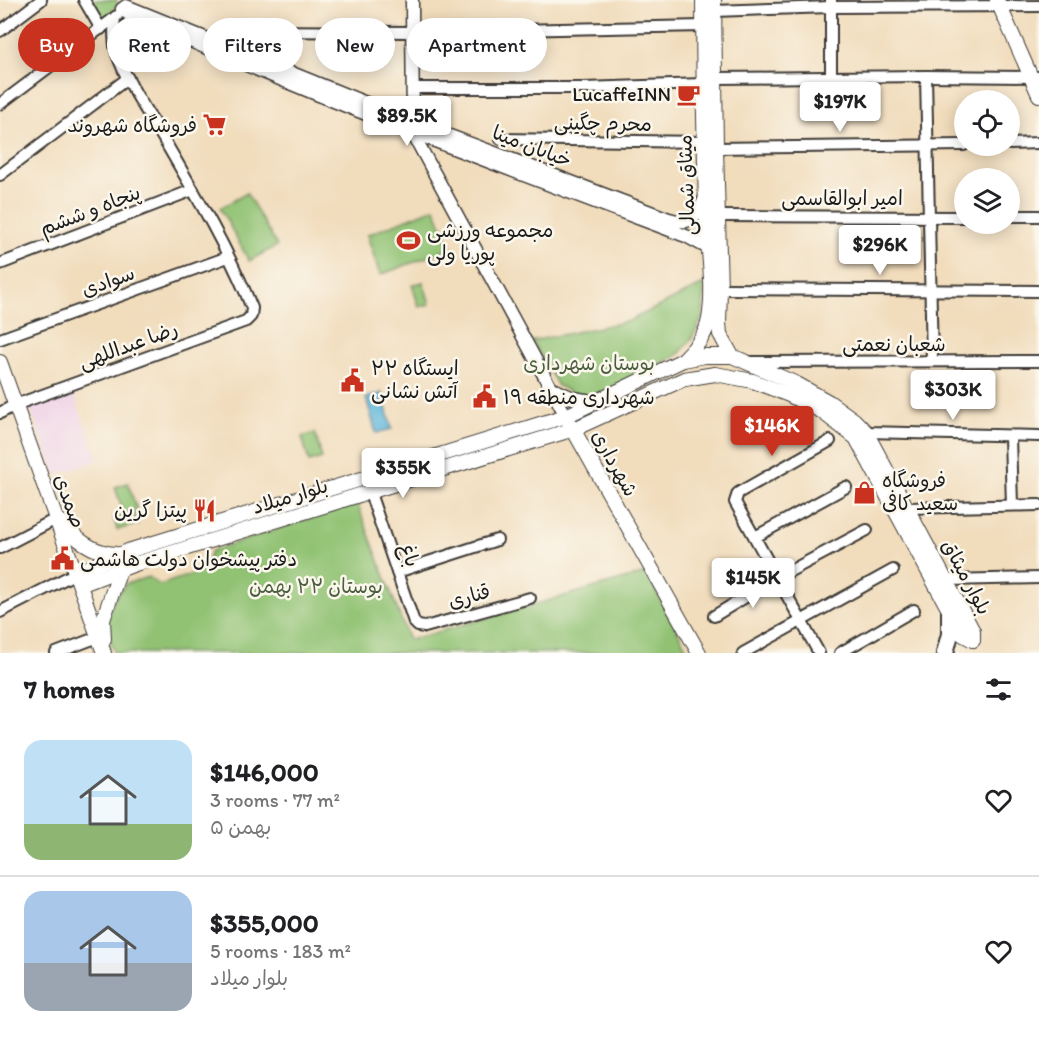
<!DOCTYPE html>
<meta charset="utf-8">
<style>
body{margin:0;font-family:Itim,"Playpen Sans Arabic",sans-serif;background:#f2f2f2;color:#202124;height:100vh;display:flex;flex-direction:column;font-size:22px;white-space:nowrap}
*{box-sizing:border-box;margin:0}
p{font-size:20px;color:#757577}
.icon{flex:none;width:33px;height:33px;fill:none;stroke:currentColor;stroke-width:2;stroke-linecap:round;stroke-linejoin:round}
.map{position:relative;height:653px;overflow:hidden}
.side{display:flex;flex-direction:column;background:#fff;flex:1}
.side>*{flex:none}
.top-card{position:absolute;left:18px;top:18px;width:600px;height:54px;display:flex;gap:12px}
.controls{position:absolute;left:954px;top:90px;display:grid;gap:12px}
.controls a{display:grid;place-items:center;width:66px;height:66px;border-radius:50%;background:#fff;box-shadow:0 3px 15px #0003;font-size:30px}
.price{position:absolute;translate:-50% -51px;padding:0 14px;border-radius:6px;background:#fff;color:#222;font-size:20px;line-height:39px;filter:drop-shadow(0 2px 3px #0008)}
.price::after{content:'';position:absolute;left:50%;top:36px;width:18px;height:14px;margin-left:-9px;background:inherit;clip-path:polygon(0 0,100% 0,50% 100%)}
.price.selected{background:#c8321e;color:#fff}
ul{padding:0;list-style:none}
li{display:flex;align-items:center;gap:18px;height:150px;padding:0 24px}
li+li{border-top:2px solid #e0e0e0}
li span{display:grid;place-items:center;flex:none;width:168px;height:120px;border-radius:18px;color:#555}
li>.icon{margin-inline-start:auto}
span .icon{width:72px;height:72px;fill:#fffc;stroke-width:1}
li b{font-size:26px}
h2{display:flex;justify-content:space-between;align-items:center;height:72px;padding:0 24px;font-size:26px}
.tag{padding:0 21px;border-radius:27px;background:#fff;box-shadow:0 3px 15px #0003;font-size:21px;line-height:54px}
.tag.selected{background:#c8321e;color:#fff}
.map>svg:first-child{display:block}
</style>
<div class="map">
<svg width="1039" height="653" viewBox="0 0 1039 653">
<rect width="100%" height="100%" fill="#fbf7ec"/>
<filter id="ink" filterUnits="userSpaceOnUse"><feTurbulence type="fractalNoise" baseFrequency=".0167" numOctaves="2"/><feDisplacementMap in="SourceGraphic" scale="12" xChannelSelector="R" yChannelSelector="G"/><feConvolveMatrix kernelMatrix="1 2 1 2 8 2 1 2 1" color-interpolation-filters="sRGB"/></filter>
<filter id="wash" filterUnits="userSpaceOnUse"><feTurbulence type="fractalNoise" baseFrequency=".008" numOctaves="4" result="noise"/><feDisplacementMap in="SourceGraphic" scale="24" xChannelSelector="R" yChannelSelector="G"/><feGaussianBlur stdDeviation="1.35" result="paint"/><feColorMatrix in="noise" values="0 0 0 0 0 0 0 0 0 0 0 0 0 0 0 0 0 1.4 0 .05"/><feComposite in="paint" operator="in"/></filter>
<g filter="url(#wash)">
<rect width="100%" height="100%" fill="#f1dcbb"/>
<path fill="#eed0e7" d="M 73,392 L 98,460 L 56,475 L 30,408 Z"/>
<g fill="#91c273" stroke="#566f48" stroke-width="1.5">
<path d="M 89,0 L 117,0 L 117,6 L 101,22 Z"/>
<path d="M 247,193 L 277,246 L 249,261 L 220,208 Z"/>
<path d="M 435,208 L 451,248 L 380,275 L 367,235 Z"/>
<path d="M 423,282 L 430,304 L 419,307 L 412,285 Z"/>
<path d="M 704,284 L 703,315 L 699,324 L 691,340 L 678,355 L 594,397 L 575,394 L 558,386 L 532,341 L 629,321 Z"/>
<path d="M 315,433 L 322,458 L 309,462 L 302,437 Z"/>
<path d="M 128,483 L 137,510 L 124,514 L 115,487 Z"/>
<path d="M 357,503 L 409,640 L 646,573 L 689,653 L 115,653 L 108,635 L 107,618 L 114,600 L 126,584 L 149,577 L 160,585 L 204,570 L 211,551 Z"/>
<path d="M 134,513 L 138,524 L 117,530 L 114,518 Z"/>
</g>
<path fill="#5db5da" stroke="#3c687b" stroke-width="1.5" d="M 382,393 L 392,429 L 376,433 L 366,398 Z"/>
</g>
<g filter="url(#ink)">
<g fill="none" stroke-linecap="round" stroke-linejoin="round">
<defs>
<g id="minor">
<path d="M 84,0 L 101,29"/>
<path d="M 831,0 L 831,77"/>
<path d="M 714,11 L 831,7 L 1039,6"/>
<path d="M 0,31 L 41,0"/>
<path d="M 235,31 L 413,32 L 703,26"/>
<path d="M 118,47 L 122,30 L 134,16"/>
<path d="M 926,76 L 932,361"/>
<path d="M 716,78 L 926,76 L 1039,77"/>
<path d="M 414,88 L 584,88 L 703,84"/>
<path d="M 0,104 L 117,16"/>
<path d="M 501,139 L 703,142"/>
<path d="M 1010,144 L 1039,143"/>
<path d="M 716,148 L 964,145"/>
<path d="M 0,175 L 128,78"/>
<path d="M 718,216 L 964,217"/>
<path d="M 1010,216 L 1039,216"/>
<path d="M 0,264 L 193,190"/>
<path d="M 720,289 L 1039,291"/>
<path d="M 0,339 L 228,257"/>
<path d="M 751,362 L 1039,361"/>
<path d="M 0,413 L 15,405 L 246,321 L 251,316 L 252,308 C 228,249 195,193 163,138 C 147,111 127,83 117,54 C 113,42 114,30 115,17"/>
<path d="M 866,432 L 1039,436"/>
<path d="M 1010,437 L 1012,505"/>
<path d="M 369,475 L 370,493 L 414,622 L 418,626 L 425,627 L 530,598"/>
<path d="M 908,508 L 1039,505"/>
<path d="M 755,537 L 846,487"/>
<path d="M 0,548 L 56,519"/>
<path d="M 397,572 L 497,540"/>
<path d="M 947,580 L 1039,578"/>
<path d="M 0,612 L 76,573"/>
<path d="M 714,616 L 777,578 L 867,530"/>
<path d="M 56,653 L 98,637"/>
<path d="M 743,653 L 893,570"/>
<path d="M 819,653 L 735,502 L 738,493 L 830,441"/>
<path d="M 840,653 L 914,610"/>
</g>
<g id="tertiary">
<path d="M 412,0 L 413,134 L 566,416"/>
<path d="M 705,198 C 697,217 691,226 669,219 L 413,122 L 126,6 L 122,9 L 123,11 C 307,95 497,165 686,236 L 708,248"/>
<path d="M 551,388 L 573,398 L 598,402"/>
</g>
<g id="secondary">
<path d="M 714,0 L 716,148 L 720,289 L 719,323 L 720,334 L 732,356"/>
<path d="M 997,0 L 1039,95"/>
<path d="M 683,360 C 695,348 706,336 709,319 C 715,284 707,245 706,210 C 704,140 703,70 703,0"/>
<path d="M 0,362 L 104,653"/>
<path d="M 569,422 L 699,653"/>
<path d="M 60,521 C 75,538 92,553 116,554"/>
<path d="M 76,573 L 128,551 L 566,416 L 683,360 L 705,356 L 732,356 L 797,384 L 829,402 L 854,420 L 866,432 L 973,631 L 973,640"/>
<path d="M 80,585 L 135,564 L 574,429 L 684,379 L 715,374 L 753,381 L 789,395 L 821,411 L 856,438 L 962,634 L 973,640"/>
<path d="M 104,639 L 103,620 L 120,570"/>
</g>
<path id="primary" d="M 945,653 L 950,634 L 950,611"/>
</defs>
<use href="#minor" stroke="#3c3934" stroke-width="14"/>
<use href="#tertiary" stroke="#3c3934" stroke-width="15"/>
<use href="#secondary" stroke="#3c3934" stroke-width="16"/>
<use href="#primary" stroke="#3c3934" stroke-width="20"/>
<use href="#minor" stroke="#fff" stroke-width="10"/>
<use href="#tertiary" stroke="#fff" stroke-width="12"/>
<use href="#secondary" stroke="#fff" stroke-width="14"/>
<use href="#primary" stroke="#fff" stroke-width="16"/>
</g>
</g>
<defs>
<symbol id="cafe-bare" viewBox="-9 -9 18 18"><path d="M-5.5-4.5H6V0H3Q3 3.5 0 3.5H-2.5Q-5.5 3.5-5.5 0ZM3-3.2v2h1.7v-2ZM-6 4.5H4V6H-6Z" fill="#c8321e" stroke="#fbf7ec" stroke-width="2.5" paint-order="stroke"/></symbol>
<symbol id="supermarket-bare" viewBox="-9 -9 18 18"><path d="M-6-5.5h2.5l.6 2H6L4.5 2H-2.5L-4.4-4H-6ZM-1.5 3.2a1.3 1.3 0 1 0 .1 0ZM3 3.2a1.3 1.3 0 1 0 .1 0Z" fill="#c8321e" stroke="#fbf7ec" stroke-width="2.5" paint-order="stroke"/></symbol>
<symbol id="stadium-bare" viewBox="-9 -9 18 18"><path d="M0-5a6.5 5 0 1 0 0 10a6.5 5 0 1 0 0-10ZM-3.5-1.8h7v3.6h-7Z" fill="#c8321e" stroke="#fbf7ec" stroke-width="2.5" paint-order="stroke"/></symbol>
<symbol id="civic-bare" viewBox="-9 -9 18 18"><path d="M-.6-6.5H3V-4.5H.6V-3L4-1V1h2V6H-6V1h2V-1L-.6-3ZM-1.2 2.5V6h2.4V2.5Z" fill="#c8321e" stroke="#fbf7ec" stroke-width="2.5" paint-order="stroke"/></symbol>
<symbol id="shop-bare" viewBox="-9 -9 18 18"><path d="M-5-2.5h2.3a2.7 3.5 0 0 1 5.4 0H5L5.5 6h-11ZM-1.5-2.5h3a1.5 2.3 0 0 0-3 0Z" fill="#c8321e" stroke="#fbf7ec" stroke-width="2.5" paint-order="stroke"/></symbol>
<symbol id="restaurant-bare" viewBox="-9 -9 18 18"><path d="M-5-6h1v4h1v-4h1v4h1v-4h1v5L-1.5 .5V6h-2V.5L-5-1ZM5-6V6H3V1.5H1.5Q1.5-4 5-6Z" fill="#c8321e" stroke="#fbf7ec" stroke-width="2.5" paint-order="stroke"/></symbol>
</defs>
<g fill-rule="evenodd">
<use href="#cafe-bare" x="672" y="78" width="33" height="33"/>
<use href="#supermarket-bare" x="198" y="108" width="33" height="33"/>
<use href="#stadium-bare" x="392" y="224" width="33" height="33"/>
<use href="#civic-bare" x="336" y="364" width="33" height="33"/>
<use href="#civic-bare" x="468" y="380" width="33" height="33"/>
<use href="#shop-bare" x="848" y="476" width="33" height="33"/>
<use href="#restaurant-bare" x="188" y="494" width="33" height="33"/>
<use href="#civic-bare" x="46" y="542" width="33" height="33"/>
</g>
<g text-anchor="middle" stroke-width="5" stroke-linejoin="round" paint-order="stroke">
<g font-size="20" fill="#1c1c1c" stroke="#fbf7ec" text-anchor="start">
<text x="671" y="101" text-anchor="end">LucaffeINN</text>
<text x="197" y="132" text-anchor="end">فروشگاه شهروند</text>
<text x="427" y="237">مجموعه ورزشی<tspan x="427" dy="23">پوریا ولی</tspan></text>
<text x="371" y="375">ایستگاه ۲۲<tspan x="371" dy="23">آتش نشانی</tspan></text>
<text x="503" y="404">شهرداری منطقه ۱۹</text>
<text x="882" y="487">فروشگاه<tspan x="882" dy="23">سعید کافی</tspan></text>
<text x="187" y="517" text-anchor="end">پیتزا گرین</text>
<text x="80" y="566">دفتر پیشخوان دولت هاشمی</text>
</g>
<g font-size="20" fill="#1c1c1c" stroke="#fbf7ec">
<text transform="translate(603 123) rotate(1)" y="7">محرم چگینی</text>
<text transform="translate(532 146) rotate(21)" y="7">خیابان مینا</text>
<text transform="translate(686 185) rotate(-92)" y="7">میثاق شمالی</text>
<text x="842" y="205">امیر ابوالقاسمی</text>
<text transform="translate(90 210) rotate(-21)" y="7">پنجاه و ششم</text>
<text transform="translate(108 281) rotate(-20)" y="7">سوادی</text>
<text x="894" y="351">شعبان نعمتی</text>
<text transform="translate(128 345) rotate(-20)" y="7">رضا عبداللهی</text>
<text transform="translate(615 463) rotate(61)" y="7">شهرداری</text>
<text transform="translate(290 496) rotate(-17)" y="7">بلوار میلاد</text>
<text transform="translate(70 501) rotate(70)" y="7">صمدی</text>
<text transform="translate(410 555) rotate(71)" y="7">باغ</text>
<text transform="translate(967 577) rotate(62)" y="7">بلوار میثاق</text>
<text transform="translate(469 596) rotate(-16)" y="7">قناری</text>
</g>
<g font-size="20" fill="#4b5e3f" stroke="#fbf7ec">
<text x="589" y="370">بوستان شهرداری</text>
<text x="316" y="593">بوستان ۲۲ بهمن</text>
</g>
</g>
</svg>
<div class="controls">
<a><svg class="icon" aria-label="locate" viewBox="0 0 24 24"><circle cx="12" cy="12" r="6"/><path d="M12 2v4M12 18v4M2 12h4M18 12h4"/></svg></a>
<a><svg class="icon" aria-label="layers" viewBox="0 0 24 24"><path d="M12 4l9 5-9 5-9-5zM3 14l9 5 9-5"/></svg></a>
</div>
<b class="price" style="left:840px;top:133px">$197K</b>
<b class="price" style="left:407px;top:147px">$89.5K</b>
<b class="price" style="left:880px;top:276px">$296K</b>
<b class="price" style="left:953px;top:421px">$303K</b>
<b class="price selected" style="left:772px;top:457px">$146K</b>
<b class="price" style="left:403px;top:499px">$355K</b>
<b class="price" style="left:753px;top:609px">$145K</b>
<div class="top-card">
<a class="tag selected">Buy</a>
<a class="tag">Rent</a>
<a class="tag">Filters</a>
<a class="tag">New</a>
<a class="tag">Apartment</a>
</div>
</div>
<section class="side">
<h2>7 homes<svg class="icon" aria-label="filters" viewBox="0 0 24 24"><path d="M4 7h16M4 17h16"/><circle cx="9" cy="7" r="2"/><circle cx="15" cy="17" r="2"/></svg></h2>
<ul>
<li><span style="background:linear-gradient(#bfe0f5 70%,#8fb573 0)"><svg class="icon" aria-label="home" viewBox="0 0 24 24"><path d="M3 11l9-7 9 7M6 9v11h12V9"/></svg></span><div><b>$146,000</b><p>3 rooms · 77 m²</p><p>بهمن ۵</p></div><svg class="icon" aria-label="heart" viewBox="0 0 24 24"><path d="M12 20l-8-8c-3-5 5-10 8-4 3-6 11-1 8 4z"/></svg></li>
<li><span style="background:linear-gradient(#a9c7e8 60%,#9aa5b1 0)"><svg class="icon" aria-label="home" viewBox="0 0 24 24"><path d="M3 11l9-7 9 7M6 9v11h12V9"/></svg></span><div><b>$355,000</b><p>5 rooms · 183 m²</p><p>بلوار میلاد</p></div><svg class="icon" aria-label="heart" viewBox="0 0 24 24"><path d="M12 20l-8-8c-3-5 5-10 8-4 3-6 11-1 8 4z"/></svg></li>
</ul>
</section>
